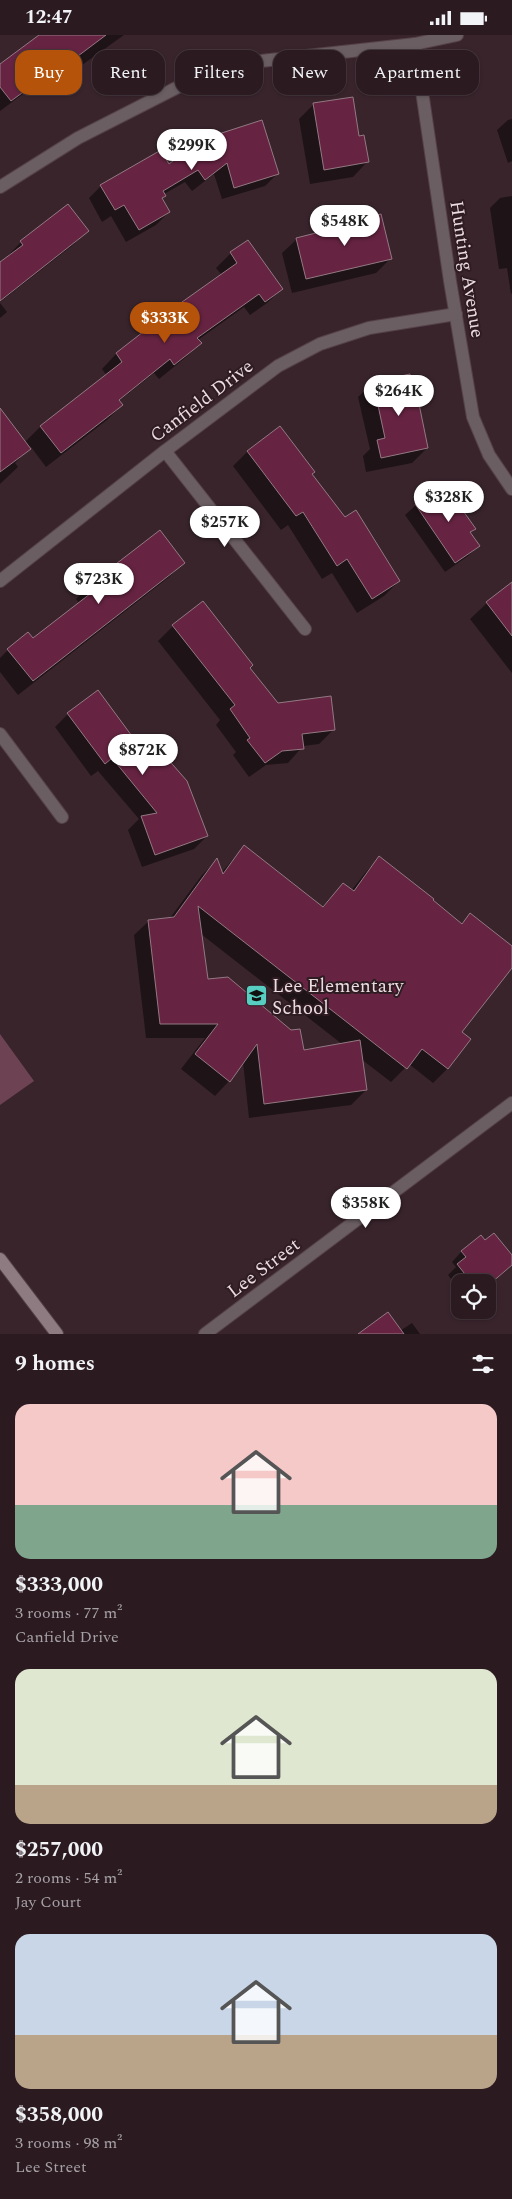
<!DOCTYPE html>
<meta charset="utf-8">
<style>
body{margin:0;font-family:Spectral,serif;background:#37282e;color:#f1f3f6;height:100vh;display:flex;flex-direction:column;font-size:19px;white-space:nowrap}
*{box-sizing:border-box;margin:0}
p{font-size:16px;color:#a6a1a5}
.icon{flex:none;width:28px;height:28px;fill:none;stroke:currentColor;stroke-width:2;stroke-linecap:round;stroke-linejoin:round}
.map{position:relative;height:1299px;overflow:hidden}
.drawer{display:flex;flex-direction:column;background:#2b1b21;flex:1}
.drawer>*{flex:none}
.guide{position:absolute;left:15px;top:15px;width:482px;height:45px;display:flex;gap:10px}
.buttons{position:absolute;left:451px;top:1239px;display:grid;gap:10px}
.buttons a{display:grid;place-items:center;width:45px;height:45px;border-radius:10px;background:#2b1b21;box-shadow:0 1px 4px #0004,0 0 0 1px #47393f;font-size:25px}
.price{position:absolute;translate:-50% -42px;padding:0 11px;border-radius:18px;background:#fff;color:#222;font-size:16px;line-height:32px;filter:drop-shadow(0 1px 2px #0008)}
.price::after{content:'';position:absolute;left:50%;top:30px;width:15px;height:11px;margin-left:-8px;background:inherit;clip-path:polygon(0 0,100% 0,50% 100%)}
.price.selected{background:#b45309;color:#fff}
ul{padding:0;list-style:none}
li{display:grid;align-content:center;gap:10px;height:265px;padding:0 15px}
li span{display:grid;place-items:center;height:155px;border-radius:15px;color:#555}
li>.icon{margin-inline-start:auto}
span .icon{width:90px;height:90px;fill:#fffc;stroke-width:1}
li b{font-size:21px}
h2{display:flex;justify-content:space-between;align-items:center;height:60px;padding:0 15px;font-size:21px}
.pill{padding:0 18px;border-radius:15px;background:#2b1b21;box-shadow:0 1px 4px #0004,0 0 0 1px #47393f;font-size:18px;line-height:45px}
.pill.selected{background:#b45309;color:#fff}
.status{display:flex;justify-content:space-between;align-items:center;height:35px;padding:0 25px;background:#2b1b21;direction:ltr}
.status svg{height:14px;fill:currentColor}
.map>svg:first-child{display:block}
</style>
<div class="status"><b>12:47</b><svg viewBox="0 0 49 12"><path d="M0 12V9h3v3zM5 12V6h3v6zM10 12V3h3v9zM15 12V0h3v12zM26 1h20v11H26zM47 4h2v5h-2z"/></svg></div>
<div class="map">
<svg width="512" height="1299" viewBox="0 0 512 1299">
<rect width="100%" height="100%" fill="#39242c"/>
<path fill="#6d4353" d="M 0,999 L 34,1046 L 0,1070 Z"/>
<g fill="#0007" fill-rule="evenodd">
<path d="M 42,0 L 124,0 L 82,30 L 77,23 L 39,51 L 38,48 L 0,76 L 0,31 Z"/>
<path d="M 314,69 L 358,102 L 367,127 L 353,142 L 310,149 L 299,84 Z"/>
<path d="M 512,84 L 512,126 L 508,128 L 497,95 L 508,85 Z"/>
<path d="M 200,106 L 277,139 L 265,151 L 222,164 L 214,139 L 192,156 L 185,147 L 164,159 L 161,164 L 169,177 L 156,190 L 126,207 L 111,181 L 102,187 L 89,163 L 101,151 L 169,131 Z"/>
<path d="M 512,161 L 512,258 L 511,259 L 507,233 L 499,234 L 490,173 L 500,163 Z"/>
<path d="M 68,171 L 87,196 L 73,210 L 0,267 L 0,229 L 21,207 Z"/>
<path d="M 340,190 L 391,223 L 376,238 L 292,258 L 282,218 L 297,204 L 335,195 Z"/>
<path d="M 231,218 L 282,254 L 267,268 L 250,280 L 244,272 L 198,305 L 200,308 L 185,323 L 159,344 L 154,338 L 119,366 L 122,370 L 107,385 L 46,432 L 31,412 L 15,428 L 18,432 L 0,449 L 0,395 L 25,407 L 41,391 L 107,341 L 102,334 L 116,319 L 176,273 L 222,240 L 216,233 Z"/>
<path d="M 0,268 L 7,277 L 0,283 Z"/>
<path d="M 409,340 L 427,413 L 412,428 L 366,437 L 363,421 L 370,414 L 358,362 L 373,348 Z"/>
<path d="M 248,416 L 311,439 L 344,484 L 399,546 L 384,561 L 357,578 L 332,538 L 322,544 L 288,490 L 281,495 L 233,431 Z"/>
<path d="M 444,450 L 474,493 L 469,498 L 478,511 L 468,521 L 445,537 L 405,480 L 416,470 Z"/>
<path d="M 183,528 L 169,542 L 18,660 L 0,637 L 0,623 L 8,615 L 32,605 L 79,568 L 76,564 L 91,550 Z"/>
<path d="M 512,548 L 512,638 L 470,584 L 487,568 Z"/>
<path d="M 203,568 L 248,633 L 277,670 L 334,694 L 319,709 L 303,711 L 288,728 L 266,730 L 249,742 L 233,720 L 236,717 L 216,690 L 220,685 L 158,606 L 173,591 Z"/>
<path d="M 68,679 L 207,801 L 194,814 L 142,832 L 128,795 L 139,784 L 98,736 L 91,741 L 55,692 Z"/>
<path d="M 244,812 L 321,873 L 343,849 L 351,856 L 365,838 L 379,823 L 461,889 L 471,879 L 512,912 L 512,931 L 461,997 L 470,1004 L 447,1034 L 433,1048 L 409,1029 L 391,1047 L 361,1024 L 366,1055 L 351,1070 L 249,1083 L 243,1027 L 229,1046 L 215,1061 L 181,1034 L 205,1003 L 146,1003 L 134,900 L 149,886 L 170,883 L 202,840 L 216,826 L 221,838 ZM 201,899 L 342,1009 L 302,1016 L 207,946 Z"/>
<path d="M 485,1207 L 512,1222 L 512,1230 L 488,1251 L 488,1248 L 460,1248 L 460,1255 L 448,1240 L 456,1232 L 452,1227 L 462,1216 Z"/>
<path d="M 412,1288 L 420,1299 L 361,1299 L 400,1296 Z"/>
</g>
<g fill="#662442" stroke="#937982">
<path d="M 39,0 L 106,0 L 50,42 L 48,39 L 11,66 L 0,52 L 0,29 Z"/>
<path d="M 353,62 L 359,101 L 364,100 L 369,127 L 324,135 L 313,68 Z"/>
<path d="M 262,85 L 279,139 L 234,153 L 227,128 L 205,145 L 198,135 L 163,156 L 166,161 L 162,163 L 170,177 L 139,195 L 124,170 L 115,175 L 100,150 L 161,115 L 169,129 L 200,105 Z"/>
<path d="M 68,169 L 89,196 L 0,266 L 0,227 L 23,210 L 20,206 Z"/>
<path d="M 381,179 L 392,224 L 306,244 L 296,203 L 340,192 L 339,189 Z"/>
<path d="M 248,205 L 283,254 L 265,267 L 259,259 L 197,303 L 202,308 L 174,330 L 170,324 L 119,365 L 123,370 L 61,418 L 40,391 L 122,327 L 116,318 L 175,272 L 237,228 L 230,217 Z"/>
<path d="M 410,339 L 415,365 L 418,364 L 428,413 L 381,423 L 377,405 L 385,403 L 373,347 Z"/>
<path d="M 0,373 L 31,414 L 0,437 Z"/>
<path d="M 280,391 L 315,437 L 312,439 L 345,482 L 356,475 L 400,546 L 372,564 L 347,524 L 337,531 L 303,477 L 296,481 L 247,416 Z"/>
<path d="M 444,449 L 476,494 L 470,497 L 480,511 L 455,528 L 415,469 Z"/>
<path d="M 160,495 L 185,528 L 33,646 L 7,614 L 28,597 L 33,603 L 95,555 L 90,549 Z"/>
<path d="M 512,547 L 512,601 L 486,567 Z"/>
<path d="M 203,566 L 253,630 L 250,633 L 278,668 L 331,661 L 335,695 L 302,699 L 304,714 L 282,716 L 265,728 L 247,705 L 250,703 L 230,674 L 235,670 L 172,590 Z"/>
<path d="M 98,655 L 154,731 L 166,722 L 187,746 L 208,801 L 155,820 L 141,781 L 157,778 L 112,723 L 105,729 L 67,678 Z"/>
<path d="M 244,810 L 323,872 L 343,848 L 354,856 L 379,821 L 434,864 L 433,865 L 462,889 L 470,878 L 512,911 L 512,933 L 462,997 L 471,1004 L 448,1034 L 422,1014 L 407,1034 L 198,871 L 208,944 L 228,942 L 291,995 L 300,994 L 304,1015 L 360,1005 L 367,1055 L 264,1069 L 257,1009 L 230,1047 L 195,1019 L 218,989 L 160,989 L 148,885 L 174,882 L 217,823 L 223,839 Z"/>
<path d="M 494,1198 L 512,1220 L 512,1230 L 491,1248 L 472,1248 L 457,1229 L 466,1222 L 461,1216 L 481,1200 L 485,1205 Z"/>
<path d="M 388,1277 L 404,1299 L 358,1299 Z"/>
</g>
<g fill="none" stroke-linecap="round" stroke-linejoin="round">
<defs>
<g id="street">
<path d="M 415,9 L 450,246 L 473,382 L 489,420 L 512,454"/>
<path d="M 0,152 L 78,103 L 180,51 L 261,26 L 415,9 L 457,0"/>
<path d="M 165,416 L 305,594"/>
<path d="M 0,546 L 165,416 L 278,331 L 320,309 L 369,293 L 456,279"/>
<path d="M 0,699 L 62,782"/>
<path d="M 205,1299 L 512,1068"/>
</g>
<path id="secondary" d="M 0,1224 L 57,1299"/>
</defs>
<use href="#street" stroke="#554149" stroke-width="14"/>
<use href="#secondary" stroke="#554149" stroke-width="14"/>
<use href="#street" stroke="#6a5e62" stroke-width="12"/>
<use href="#secondary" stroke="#8d7b81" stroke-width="12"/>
</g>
<defs>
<symbol id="school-square" viewBox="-11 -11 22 22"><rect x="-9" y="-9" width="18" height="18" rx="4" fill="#57cec1" stroke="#2f1b22"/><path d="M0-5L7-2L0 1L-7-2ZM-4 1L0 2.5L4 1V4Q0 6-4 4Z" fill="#111"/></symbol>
</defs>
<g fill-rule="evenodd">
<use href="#school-square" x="244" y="948" width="25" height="25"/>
</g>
<g text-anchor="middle" stroke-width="4" stroke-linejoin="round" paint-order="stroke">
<g font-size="19" fill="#eadce0" stroke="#2f1b22">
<text transform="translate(468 234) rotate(81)" y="7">Hunting Avenue</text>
<text transform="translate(201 365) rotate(-37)" y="7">Canfield Drive</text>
<text transform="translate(263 1232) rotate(-37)" y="7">Lee Street</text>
</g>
<g font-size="19" fill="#eadce0" stroke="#2f1b22" text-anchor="start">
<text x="272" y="957">Lee Elementary<tspan x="272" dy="22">School</tspan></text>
</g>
</g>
</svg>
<div class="buttons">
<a><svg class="icon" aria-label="locate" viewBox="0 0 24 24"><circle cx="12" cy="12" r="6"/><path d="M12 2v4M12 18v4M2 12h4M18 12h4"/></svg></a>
</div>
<b class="price" style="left:192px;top:136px">$299K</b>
<b class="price" style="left:345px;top:212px">$548K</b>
<b class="price selected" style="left:165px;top:309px">$333K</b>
<b class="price" style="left:399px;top:382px">$264K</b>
<b class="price" style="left:449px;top:488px">$328K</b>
<b class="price" style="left:225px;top:513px">$257K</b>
<b class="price" style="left:99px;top:570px">$723K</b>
<b class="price" style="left:143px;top:741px">$872K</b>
<b class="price" style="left:366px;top:1194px">$358K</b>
<div class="guide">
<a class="pill selected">Buy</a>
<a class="pill">Rent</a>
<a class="pill">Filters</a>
<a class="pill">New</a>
<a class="pill">Apartment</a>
</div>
</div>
<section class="drawer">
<h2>9 homes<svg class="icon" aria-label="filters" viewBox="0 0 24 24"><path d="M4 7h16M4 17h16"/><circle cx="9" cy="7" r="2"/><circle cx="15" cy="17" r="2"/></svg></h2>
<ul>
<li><span style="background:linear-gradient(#f6c9c9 65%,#7fa58c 0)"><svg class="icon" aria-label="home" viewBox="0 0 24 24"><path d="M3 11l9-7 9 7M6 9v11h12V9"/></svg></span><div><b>$333,000</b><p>3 rooms · 77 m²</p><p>Canfield Drive</p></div></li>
<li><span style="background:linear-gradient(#dfe7d0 75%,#b9a48a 0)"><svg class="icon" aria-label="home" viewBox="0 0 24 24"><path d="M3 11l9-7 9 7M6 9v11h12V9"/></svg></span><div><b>$257,000</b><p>2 rooms · 54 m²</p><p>Jay Court</p></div></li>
<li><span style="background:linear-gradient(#c9d6e8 65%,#b9a48a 0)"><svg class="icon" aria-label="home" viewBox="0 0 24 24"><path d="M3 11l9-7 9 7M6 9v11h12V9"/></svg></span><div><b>$358,000</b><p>3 rooms · 98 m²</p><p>Lee Street</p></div></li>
</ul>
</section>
